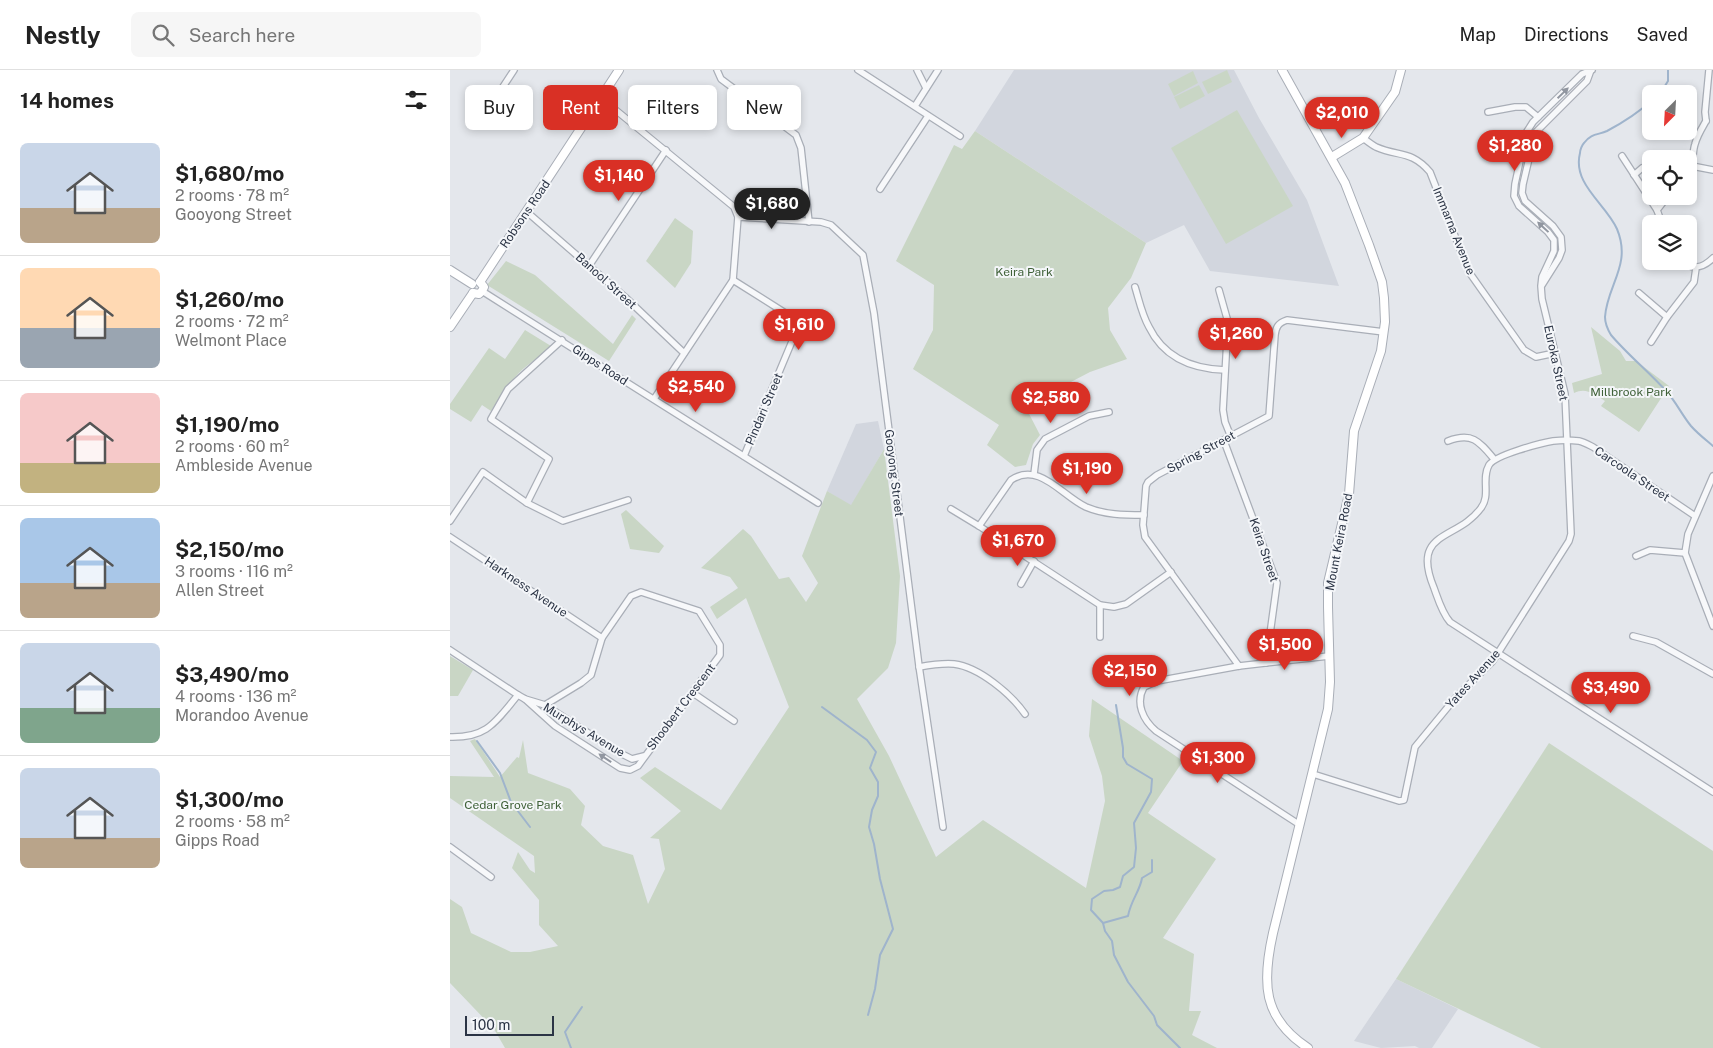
<!DOCTYPE html>
<meta charset="utf-8">
<style>
body{margin:0;font-family:"Public Sans",sans-serif;background:#f6f6f6;color:#222;height:100vh;display:flex;flex-direction:column;font-size:19px;white-space:nowrap}
*{box-sizing:border-box;margin:0}
p{font-size:16px;color:#767676}
.icon{flex:none;width:28px;height:28px;fill:none;stroke:currentColor;stroke-width:2;stroke-linecap:round;stroke-linejoin:round}
.map{position:relative;flex:1;overflow:hidden}
.details{display:flex;flex-direction:column;background:#fff;width:450px}
.details>*{flex:none}
.guide{position:absolute;left:15px;top:15px;width:475px;height:45px;display:flex;gap:10px}
.needle{width:32px;rotate:204deg}
.buttons{position:absolute;left:1192px;top:15px;display:grid;gap:10px}
.buttons a{display:grid;place-items:center;width:55px;height:55px;border-radius:8px;background:#fff;box-shadow:0 2px 8px #0003;font-size:25px}
.scale{position:absolute;left:15px;bottom:12px;width:89px;box-sizing:border-box;padding-left:5px;border:2px solid #2b3445;border-top:0;font-size:14px;line-height:18px;white-space:nowrap;color:#2b3445;-webkit-text-stroke:4px #f4f6f9;paint-order:stroke}
.price{position:absolute;translate:-50% -42px;padding:0 11px;border-radius:18px;background:#d93025;color:#fff;font-size:16px;line-height:32px;filter:drop-shadow(0 1px 2px #0008)}
.price::after{content:'';position:absolute;left:50%;top:30px;width:15px;height:11px;margin-left:-8px;background:inherit;clip-path:polygon(0 0,100% 0,50% 100%)}
.price.current{background:#222;color:#fff}
ul{padding:0;list-style:none}
li{display:flex;align-items:center;gap:15px;height:125px;padding:0 20px}
li+li{border-top:1px solid #e0e0e0}
li span{display:grid;place-items:center;flex:none;width:140px;height:100px;border-radius:8px;color:#555}
li>.icon{margin-inline-start:auto}
span .icon{width:60px;height:60px;fill:#fffc;stroke-width:1}
li b{font-size:21px}
h2{display:flex;justify-content:space-between;align-items:center;height:60px;padding:0 20px;font-size:21px}
.tag{padding:0 18px;border-radius:8px;background:#fff;box-shadow:0 2px 8px #0003;font-size:18px;line-height:45px}
.tag.current{background:#d93025;color:#fff}
header{display:flex;align-items:center;gap:30px;box-sizing:border-box;height:70px;padding:0 25px;background:#fff;border-bottom:1px solid #e0e0e0}
header strong{font-size:24px}
nav{display:flex;gap:28px;margin-inline-start:auto;font-size:18px}
.search{width:350px;height:45px;background:#f6f6f6;display:flex;align-items:center;gap:12px;box-sizing:border-box;padding:0 18px;border-radius:8px;color:#767676;font-size:19px}
main{display:flex;flex:1;min-height:0}
.map>svg:first-child{display:block}
</style>
<header>
<strong>Nestly</strong>
<div class="search"><svg class="icon" aria-label="search" viewBox="0 0 24 24"><circle cx="10" cy="10" r="6"/><path d="M15 15l6 6"/></svg>Search here</div>
<nav><a>Map</a><a>Directions</a><a>Saved</a></nav>
</header>
<main>
<section class="details">
<h2>14 homes<svg class="icon" aria-label="filters" viewBox="0 0 24 24"><path d="M4 7h16M4 17h16"/><circle cx="9" cy="7" r="2"/><circle cx="15" cy="17" r="2"/></svg></h2>
<ul>
<li><span style="background:linear-gradient(#c9d6e8 65%,#b9a48a 0)"><svg class="icon" aria-label="home" viewBox="0 0 24 24"><path d="M3 11l9-7 9 7M6 9v11h12V9"/></svg></span><div><b>$1,680/mo</b><p>2 rooms · 78 m²</p><p>Gooyong Street</p></div></li>
<li><span style="background:linear-gradient(#ffd9b3 60%,#9aa5b1 0)"><svg class="icon" aria-label="home" viewBox="0 0 24 24"><path d="M3 11l9-7 9 7M6 9v11h12V9"/></svg></span><div><b>$1,260/mo</b><p>2 rooms · 72 m²</p><p>Welmont Place</p></div></li>
<li><span style="background:linear-gradient(#f6c9c9 70%,#c2b280 0)"><svg class="icon" aria-label="home" viewBox="0 0 24 24"><path d="M3 11l9-7 9 7M6 9v11h12V9"/></svg></span><div><b>$1,190/mo</b><p>2 rooms · 60 m²</p><p>Ambleside Avenue</p></div></li>
<li><span style="background:linear-gradient(#a9c7e8 65%,#b9a48a 0)"><svg class="icon" aria-label="home" viewBox="0 0 24 24"><path d="M3 11l9-7 9 7M6 9v11h12V9"/></svg></span><div><b>$2,150/mo</b><p>3 rooms · 116 m²</p><p>Allen Street</p></div></li>
<li><span style="background:linear-gradient(#c9d6e8 65%,#7fa58c 0)"><svg class="icon" aria-label="home" viewBox="0 0 24 24"><path d="M3 11l9-7 9 7M6 9v11h12V9"/></svg></span><div><b>$3,490/mo</b><p>4 rooms · 136 m²</p><p>Morandoo Avenue</p></div></li>
<li><span style="background:linear-gradient(#c9d6e8 70%,#b9a48a 0)"><svg class="icon" aria-label="home" viewBox="0 0 24 24"><path d="M3 11l9-7 9 7M6 9v11h12V9"/></svg></span><div><b>$1,300/mo</b><p>2 rooms · 58 m²</p><p>Gipps Road</p></div></li>
</ul>
</section>
<div class="map">
<svg width="1263" height="978" viewBox="0 0 1263 978">
<rect width="100%" height="100%" fill="#e4e7ec"/>
<g fill="#d2d6de">
<path d="M 564,0 L 784,0 L 809,48 L 857,130 L 889,216 L 760,201 L 734,155 L 696,173 L 525,61 Z"/>
<path d="M 428,351 L 434,379 L 401,436 L 377,421 L 406,354 Z"/>
<path d="M 946,909 L 1008,939 L 982,978 L 969,978 L 965,976 L 931,978 L 904,971 Z"/>
</g>
<g fill="#c9d6c5">
<path d="M 777,0 L 782,12 L 758,24 L 752,12 Z"/>
<path d="M 743,1 L 748,13 L 724,26 L 718,14 Z"/>
<path d="M 749,15 L 755,26 L 730,39 L 724,27 Z"/>
<path d="M 787,40 L 843,136 L 776,174 L 721,78 Z"/>
<path d="M 525,61 L 696,173 L 681,208 L 658,238 L 660,260 L 677,289 L 640,302 L 575,336 L 590,365 L 583,374 L 576,395 L 565,397 L 537,375 L 549,355 L 463,299 L 483,260 L 484,215 L 446,191 L 504,75 L 512,79 Z"/>
<path d="M 225,148 L 243,161 L 241,193 L 225,218 L 196,191 Z"/>
<path d="M 56,191 L 85,205 L 163,274 L 182,245 L 186,249 L 159,291 L 37,215 Z"/>
<path d="M 1141,257 L 1170,281 L 1176,291 L 1186,291 L 1219,316 L 1189,362 L 1151,336 L 1155,331 C 1144,324 1136,317 1124,323 L 1122,313 L 1152,304 Z"/>
<path d="M 75,260 L 101,276 C 92,286 82,291 73,299 C 60,311 51,326 41,341 L 32,335 L 21,352 L 0,339 L 0,334 L 39,278 L 55,289 Z"/>
<path d="M 434,379 L 450,506 L 446,573 L 438,598 L 407,629 L 439,686 L 486,787 L 533,750 L 636,818 L 655,731 L 652,706 L 639,666 L 642,629 L 733,691 L 698,743 L 766,789 L 713,868 L 744,884 L 739,941 L 751,941 L 742,965 L 767,978 L 55,978 L 44,959 L 0,913 L 0,829 L 12,837 L 21,863 L 61,882 L 80,882 L 108,876 L 89,855 L 89,830 L 62,798 L 68,782 L 80,800 L 85,803 L 84,786 L 0,728 L 0,706 L 44,707 L 20,671 L 25,669 L 50,707 L 67,687 L 69,688 L 73,670 L 78,703 L 120,719 L 135,736 L 131,755 L 153,776 L 183,785 L 198,834 L 215,799 L 209,769 L 200,768 L 231,741 L 190,708 L 205,697 L 271,740 L 339,637 L 296,528 L 267,549 L 260,537 L 288,518 L 280,507 L 251,498 L 293,459 L 301,466 L 329,509 L 339,507 L 356,532 L 368,513 L 352,486 L 377,421 L 401,435 Z"/>
<path d="M 176,440 L 214,476 L 209,483 L 180,479 L 171,444 Z"/>
<path d="M 0,586 L 23,600 L 8,626 L 0,626 Z"/>
<path d="M 1099,673 L 1263,781 L 1263,978 L 1091,978 L 946,909 Z"/>
</g>
<g fill="none" stroke-linecap="round" stroke-linejoin="round">
<g stroke="#9fb4cc" stroke-width="2">
<path d="M 1210,24 L 1218,11 L 1218,0"/>
<path d="M 1201,31 C 1188,43 1172,53 1157,61 C 1149,65 1141,63 1134,73 C 1132,75 1130,80 1130,83 C 1122,114 1156,134 1167,159 C 1182,195 1157,215 1155,247 C 1155,252 1158,260 1161,265 C 1178,285 1199,302 1217,322 C 1226,332 1232,345 1241,356 C 1247,363 1256,370 1263,376"/>
<path d="M 666,635 L 673,678 L 673,687 L 677,694 L 702,709 L 701,722 L 684,753 L 686,778 L 684,797 L 673,806 L 670,817 L 663,820 L 654,821 L 642,829 L 641,840 L 653,853 L 655,861 L 662,871 L 664,885 L 678,912 L 704,946 L 707,955 L 730,978"/>
<path d="M 372,637 L 417,670 L 426,682 L 420,698 L 428,712 L 428,726 L 422,740 L 419,757 L 424,774 L 430,809 L 443,859 L 430,885 L 425,919 L 418,945"/>
<path d="M 27,671 L 50,703 L 61,732 L 80,757"/>
<path d="M 653,853 L 678,846 C 681,830 690,821 692,808 L 702,802 L 702,790"/>
<path d="M 121,978 L 115,962 L 132,937"/>
</g>
<defs>
<g id="street">
<path d="M 267,0 L 271,9 L 346,65 L 351,78 L 359,152"/>
<path d="M 408,0 L 510,66"/>
<path d="M 467,0 L 476,18"/>
<path d="M 151,28 L 284,137 L 288,147 L 283,210 L 204,329"/>
<path d="M 45,29 L 64,0"/>
<path d="M 465,36 L 488,0"/>
<path d="M 1038,42 L 1065,37 L 1076,37 L 1088,47"/>
<path d="M 1256,51 L 1255,42 L 1259,0"/>
<path d="M 913,68 C 917,71 922,75 926,77 C 949,87 961,80 980,102 L 1019,202 L 1074,280 L 1086,287 L 1105,283"/>
<path d="M 1172,86 L 1207,140"/>
<path d="M 1242,96 L 1263,100"/>
<path d="M 1239,102 C 1244,94 1242,83 1245,74 C 1247,66 1252,58 1256,51"/>
<path d="M 1184,105 L 1192,98"/>
<path d="M 430,119 L 478,46"/>
<path d="M 77,142 L 175,227 L 234,283"/>
<path d="M 288,147 L 371,152 L 381,155 L 413,185 L 424,243 L 469,596 L 493,757"/>
<path d="M 1212,154 L 1207,140 L 1218,126"/>
<path d="M 1230,191 C 1242,200 1252,199 1263,188"/>
<path d="M 139,196 L 216,80"/>
<path d="M 283,210 L 340,246 L 348,257 L 294,386"/>
<path d="M 1092,215 L 1109,188 L 1112,180 L 1111,167 L 1103,156 L 1075,131 L 1072,123 L 1073,114 L 1085,63 L 1137,11 L 1141,0"/>
<path d="M 685,217 C 689,230 692,245 699,257 C 714,288 743,299 775,300"/>
<path d="M 769,220 L 778,252 L 773,340 L 775,352 L 781,367"/>
<path d="M 32,221 L 368,433"/>
<path d="M 1189,223 L 1217,247"/>
<path d="M 1201,272 L 1217,247 L 1244,212 L 1246,198"/>
<path d="M 774,371 L 827,513 L 816,593"/>
<path d="M 998,371 C 1022,362 1029,371 1044,389"/>
<path d="M 584,404 L 587,380 L 595,369 L 639,346 L 659,342"/>
<path d="M 1263,406 L 1238,464 L 1235,483 L 1263,556"/>
<path d="M 77,433 L 99,389 L 41,349 L 58,319 L 112,270"/>
<path d="M 501,439 L 529,456 L 650,535 L 664,537 L 676,534 L 721,502"/>
<path d="M 1245,446 L 1143,377 C 1139,375 1134,372 1129,371 C 1121,370 1111,370 1103,371 C 1091,373 1045,385 1039,395 C 1031,409 1041,425 1031,438 C 1007,471 960,460 984,518 C 988,529 992,543 1000,552 L 1263,722"/>
<path d="M 0,451 L 33,402 L 77,433 L 113,451 L 178,430"/>
<path d="M 529,456 L 561,410 C 589,391 612,426 636,437 C 655,445 674,445 694,445"/>
<path d="M 0,467 L 152,568"/>
<path d="M 1186,486 L 1200,480 L 1235,483"/>
<path d="M 571,514 L 584,491"/>
<path d="M 650,535 L 650,567"/>
<path d="M 1183,566 L 1206,572 L 1263,604"/>
<path d="M 0,580 L 68,625 L 75,629 L 95,635 L 168,682 L 182,689 L 194,686"/>
<path d="M 789,596 L 695,467 L 693,455 L 696,416 L 698,412 L 707,405 L 819,346 L 825,265 C 826,257 828,253 837,250 L 934,262"/>
<path d="M 469,597 C 480,595 492,593 504,594 C 529,597 561,624 575,644"/>
<path d="M 243,623 L 284,651"/>
<path d="M 75,629 L 105,656 L 170,698 L 180,700 L 188,696 L 270,585 L 270,575 L 249,541 L 191,522 L 181,526 L 152,568 L 141,605 L 131,613 L 95,635"/>
<path d="M 0,667 C 38,668 46,651 68,625"/>
<path d="M 863,704 L 949,731 L 954,730 L 965,677 L 1007,626 L 1042,592 L 1048,583 L 1119,471 L 1121,464 L 1115,324 L 1092,229 L 1091,216 L 1092,207 L 1104,181 L 1104,170 L 1098,162 L 1069,136 L 1064,126 L 1065,114 L 1076,63 L 1083,52 L 1132,4 L 1142,0"/>
<path d="M 850,755 L 706,661 C 693,650 685,633 694,617 L 707,611 L 789,596 L 879,586"/>
<path d="M 0,777 L 41,807"/>
</g>
<g id="secondary">
<path d="M 832,0 L 895,113 L 919,175 L 932,212 L 934,228 L 935,252 L 931,281 L 904,361 L 899,424 L 878,513 L 878,537 L 880,612 L 878,639 L 823,863 C 812,912 812,948 858,978"/>
<path d="M 882,87 L 913,68 L 945,22 L 951,0"/>
<path d="M 0,200 L 22,214"/>
<path d="M 30,212 L 169,0"/>
<path d="M 23,223 L 29,224 L 32,221 L 34,217 L 30,212"/>
<path d="M 0,257 L 23,223"/>
</g>
</defs>
<use href="#street" stroke="#a9aeb7" stroke-width="8"/>
<use href="#secondary" stroke="#a9aeb7" stroke-width="10"/>
<use href="#street" stroke="#f7f8fa" stroke-width="5.5"/>
<use href="#secondary" stroke="#fff" stroke-width="8"/>
</g>
<defs><path id="oneway-solid" d="M-6-.8H1V-3.2L6.5 0L1 3.2V.8H-6Z" transform="scale(1.25)"/></defs>
<g fill="#9196a0">
<use href="#oneway-solid" transform="translate(1113 23) rotate(-44)"/>
<use href="#oneway-solid" transform="translate(1093 157) rotate(-137)"/>
<use href="#oneway-solid" transform="translate(155 688) rotate(-146)"/>
</g>
<g text-anchor="middle" stroke-width="4" stroke-linejoin="round" paint-order="stroke">
<g font-size="12" fill="#2b3445" stroke="#f4f6f9">
<text transform="translate(75 144) rotate(-56)" y="4">Robsons Road</text>
<text transform="translate(1004 161) rotate(68)" y="4">Immarna Avenue</text>
<text transform="translate(156 211) rotate(42)" y="4">Banool Street</text>
<text transform="translate(1106 293) rotate(78)" y="4">Euroka Street</text>
<text transform="translate(150 295) rotate(33)" y="4">Gipps Road</text>
<text transform="translate(314 339) rotate(-67)" y="4">Pindari Street</text>
<text transform="translate(751 382) rotate(-28)" y="4">Spring Street</text>
<text transform="translate(444 403) rotate(83)" y="4">Gooyong Street</text>
<text transform="translate(1182 404) rotate(34)" y="4">Carcoola Street</text>
<text transform="translate(889 472) rotate(-79)" y="4">Mount Keira Road</text>
<text transform="translate(814 480) rotate(71)" y="4">Keira Street</text>
<text transform="translate(76 517) rotate(34)" y="4">Harkness Avenue</text>
<text transform="translate(1023 609) rotate(-48)" y="4">Yates Avenue</text>
<text transform="translate(231 637) rotate(-53)" y="4">Shoobert Crescent</text>
<text transform="translate(134 660) rotate(31)" y="4">Murphys Avenue</text>
</g>
<g font-size="12" fill="#3f6138" stroke="#f4f6f9">
<text x="574" y="206">Keira Park</text>
<text x="1181" y="326">Millbrook Park</text>
<text x="63" y="739">Cedar Grove Park</text>
</g>
</g>
</svg>
<div class="buttons">
<a><svg class="needle" viewBox="-14 -14 28 28"><path d="M0-13l5 13h-10z" fill="#e53935"/><path d="M0 13l5-13h-10z" fill="#767676"/></svg></a>
<a><svg class="icon" aria-label="locate" viewBox="0 0 24 24"><circle cx="12" cy="12" r="6"/><path d="M12 2v4M12 18v4M2 12h4M18 12h4"/></svg></a>
<a><svg class="icon" aria-label="layers" viewBox="0 0 24 24"><path d="M12 4l9 5-9 5-9-5zM3 14l9 5 9-5"/></svg></a>
</div>
<div class="scale">100 m</div>
<b class="price" style="left:892px;top:69px">$2,010</b>
<b class="price" style="left:1065px;top:102px">$1,280</b>
<b class="price" style="left:169px;top:132px">$1,140</b>
<b class="price current" style="left:322px;top:160px">$1,680</b>
<b class="price" style="left:349px;top:281px">$1,610</b>
<b class="price" style="left:786px;top:290px">$1,260</b>
<b class="price" style="left:246px;top:343px">$2,540</b>
<b class="price" style="left:601px;top:354px">$2,580</b>
<b class="price" style="left:637px;top:425px">$1,190</b>
<b class="price" style="left:568px;top:497px">$1,670</b>
<b class="price" style="left:835px;top:601px">$1,500</b>
<b class="price" style="left:680px;top:627px">$2,150</b>
<b class="price" style="left:1161px;top:644px">$3,490</b>
<b class="price" style="left:768px;top:714px">$1,300</b>
<div class="guide">
<a class="tag">Buy</a>
<a class="tag current">Rent</a>
<a class="tag">Filters</a>
<a class="tag">New</a>
</div>
</div>
</main>
